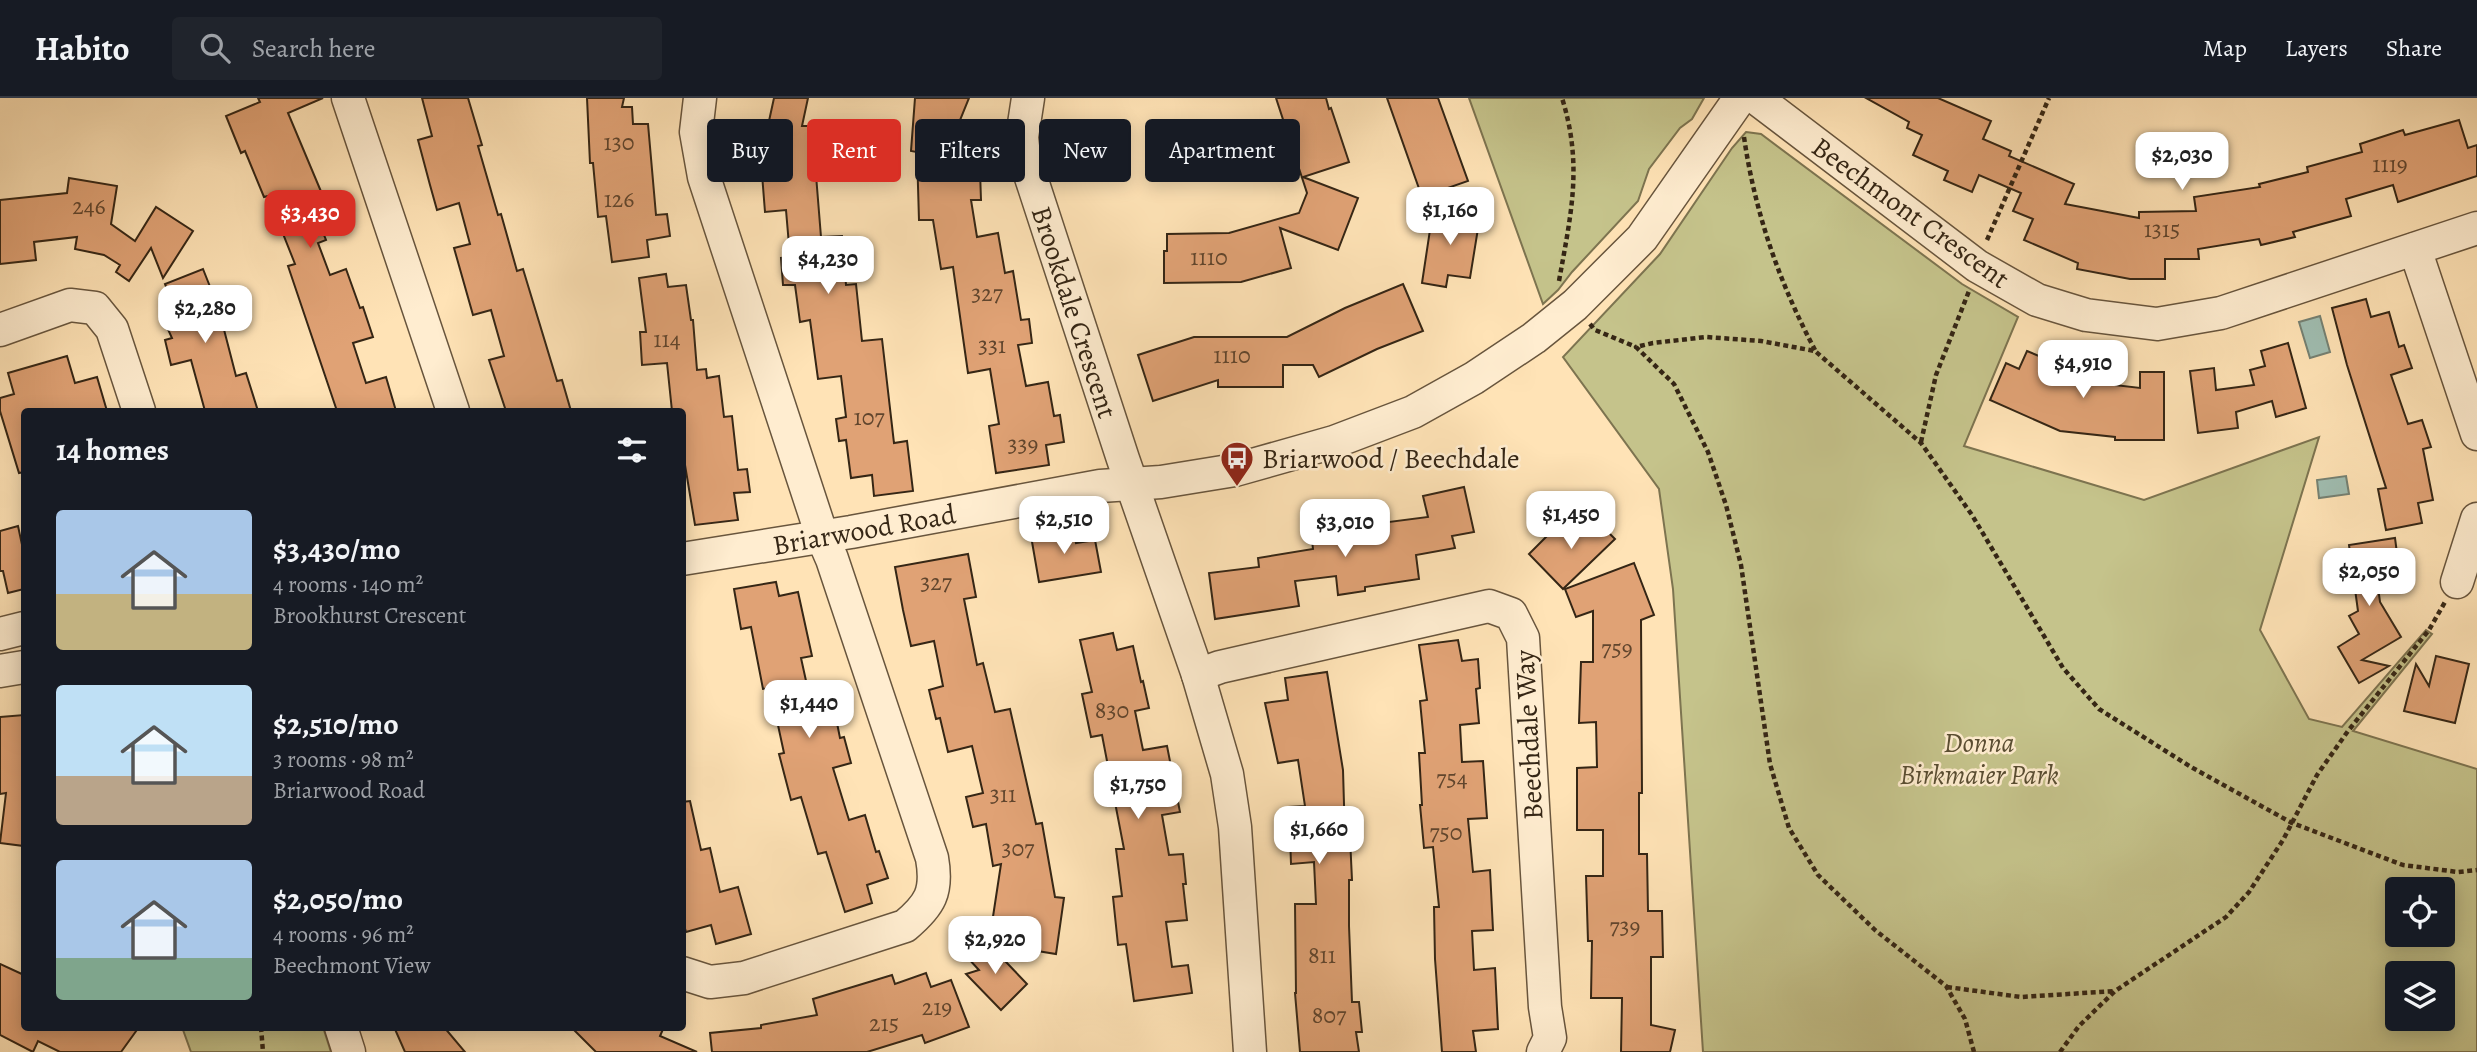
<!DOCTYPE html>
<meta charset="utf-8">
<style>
body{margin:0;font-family:Alegreya,serif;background:#20242c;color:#f1f3f6;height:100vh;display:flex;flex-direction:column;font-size:26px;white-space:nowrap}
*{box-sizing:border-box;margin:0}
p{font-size:23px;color:#9ea1a6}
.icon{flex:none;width:38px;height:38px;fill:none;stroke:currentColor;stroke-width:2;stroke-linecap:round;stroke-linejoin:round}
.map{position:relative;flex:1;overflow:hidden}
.drawer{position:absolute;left:21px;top:310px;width:665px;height:623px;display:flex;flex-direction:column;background:#171b24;border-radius:7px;box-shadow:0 4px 18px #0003}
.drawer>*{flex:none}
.banner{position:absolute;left:707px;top:21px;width:665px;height:63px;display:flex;gap:14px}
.tools{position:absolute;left:2385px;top:779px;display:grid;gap:14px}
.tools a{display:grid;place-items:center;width:70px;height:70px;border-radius:7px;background:#171b24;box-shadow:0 4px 18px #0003;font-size:35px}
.price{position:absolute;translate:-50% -60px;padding:0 16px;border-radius:14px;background:#fff;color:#222;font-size:23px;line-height:46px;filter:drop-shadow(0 2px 4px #0008)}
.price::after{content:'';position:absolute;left:50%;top:42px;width:21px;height:16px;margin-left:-10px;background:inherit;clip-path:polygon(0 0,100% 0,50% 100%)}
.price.current{background:#d93025;color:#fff}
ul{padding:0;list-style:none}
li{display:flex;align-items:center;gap:21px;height:175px;padding:0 35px}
li span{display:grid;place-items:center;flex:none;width:196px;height:140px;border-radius:7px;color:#555}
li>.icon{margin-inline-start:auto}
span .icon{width:84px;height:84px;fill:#fffc;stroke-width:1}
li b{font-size:30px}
h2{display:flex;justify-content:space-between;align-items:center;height:84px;padding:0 35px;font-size:30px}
.tag{padding:0 24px;border-radius:7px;background:#171b24;box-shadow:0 4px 18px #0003;font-size:24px;line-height:63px}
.tag.current{background:#d93025;color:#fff}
header{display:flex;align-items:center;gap:42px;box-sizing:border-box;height:98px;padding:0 35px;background:#171b24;border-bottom:2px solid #363941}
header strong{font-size:33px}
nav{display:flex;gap:38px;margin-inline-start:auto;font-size:24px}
.search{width:490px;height:63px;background:#20242c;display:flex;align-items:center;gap:18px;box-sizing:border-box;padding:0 24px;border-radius:7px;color:#9ea1a6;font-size:26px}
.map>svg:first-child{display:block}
</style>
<header>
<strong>Habito</strong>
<div class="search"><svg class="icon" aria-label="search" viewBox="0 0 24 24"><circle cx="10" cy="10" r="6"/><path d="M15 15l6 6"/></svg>Search here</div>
<nav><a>Map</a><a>Layers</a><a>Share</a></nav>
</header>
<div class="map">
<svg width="2477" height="954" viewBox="0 0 2477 954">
<rect width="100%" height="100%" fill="#ffe3b6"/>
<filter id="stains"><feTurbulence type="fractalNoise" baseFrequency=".00286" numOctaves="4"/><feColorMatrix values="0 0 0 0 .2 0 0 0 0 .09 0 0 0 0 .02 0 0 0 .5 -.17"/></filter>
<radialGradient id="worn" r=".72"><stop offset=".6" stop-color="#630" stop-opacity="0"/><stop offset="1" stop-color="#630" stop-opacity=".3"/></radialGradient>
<g fill="#c5c38b" stroke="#7d7450" stroke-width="2" fill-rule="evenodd">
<path d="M 1469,0 L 1704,0 L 1692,21 L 1680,30 L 1649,71 L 1638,103 L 1572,174 L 1558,192 L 1543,206 Z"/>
<path d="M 1746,34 L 1761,36 L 1962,186 L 2018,219 L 1964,348 L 2144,402 L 2319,339 L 2260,532 L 2309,621 L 2342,629 L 2426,532 L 2432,536 L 2353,633 L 2477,671 L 2477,954 L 1703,954 L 1673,491 L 1659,391 L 1563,259 L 1660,156 L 1732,50 ZM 2398,791 L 2443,791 L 2443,836 L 2398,836 ZM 2398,875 L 2443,875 L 2443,920 L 2398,920 Z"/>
<path d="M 182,929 L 323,929 L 331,954 L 191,954 Z"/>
</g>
<g fill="#a0beb2" stroke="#758173" stroke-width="2">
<path d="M 2320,218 L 2330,254 L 2310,260 L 2299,224 Z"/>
<path d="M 2346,378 L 2349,396 L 2319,400 L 2317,382 Z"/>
</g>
<g fill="#e0a275" stroke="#352615" stroke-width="2">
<path d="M 258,0 L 323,0 L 288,15 L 333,122 L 320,127 L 326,142 L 318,145 L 330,177 L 346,171 L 360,210 L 363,209 L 373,239 L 353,245 L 366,285 L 386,279 L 396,313 L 337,313 L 288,168 L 295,166 L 268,98 L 264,99 L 245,53 L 241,55 L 226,18 L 260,4 Z"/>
<path d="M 422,0 L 468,0 L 482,47 L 478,48 L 498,117 L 501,116 L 517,173 L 523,171 L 557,283 L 562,282 L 571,313 L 506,313 L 489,262 L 504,258 L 491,212 L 473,217 L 454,150 L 470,146 L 459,105 L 437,112 L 430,87 L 418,42 L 432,38 Z"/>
<path d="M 587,0 L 624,0 L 622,9 L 632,9 L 633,26 L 648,26 L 656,117 L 667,116 L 670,138 L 647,142 L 649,159 L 612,164 L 606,118 L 598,119 L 593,65 L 590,65 Z"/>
<path d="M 774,0 L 808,0 L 802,28 L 820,28 L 820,52 L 814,52 L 821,139 L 842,138 L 846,187 L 856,186 L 862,243 L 882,241 L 894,345 L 907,343 L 913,393 L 874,398 L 872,377 L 851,380 L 846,342 L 839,343 L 836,321 L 846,319 L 841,278 L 818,281 L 810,222 L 800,224 L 795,187 L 783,187 L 781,160 L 790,159 L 786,112 L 765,114 L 762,76 L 760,76 L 760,50 L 741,50 L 741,23 L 769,23 Z"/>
<path d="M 915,0 L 969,0 L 958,27 L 971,28 L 967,74 L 980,73 L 981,102 L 971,102 L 977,139 L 998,135 L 1005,175 L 1013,173 L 1021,222 L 1029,221 L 1032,245 L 1018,247 L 1026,288 L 1048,284 L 1054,318 L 1060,317 L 1064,344 L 1046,347 L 1049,367 L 996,375 L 989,328 L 999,326 L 990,271 L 968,275 L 953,169 L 941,171 L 933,122 L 919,122 L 917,54 L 911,53 Z"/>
<path d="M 1276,0 L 1326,0 L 1329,11 L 1331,10 L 1349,64 L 1303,79 L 1358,100 L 1338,152 L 1280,130 L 1291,170 L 1241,184 L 1164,185 L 1164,153 L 1167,153 L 1167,136 L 1229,135 L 1299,115 L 1307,95 Z"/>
<path d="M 1387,0 L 1438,0 L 1468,83 L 1422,99 Z"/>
<path d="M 1866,0 L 1938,0 L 1991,23 L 1983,41 L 2011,53 L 2009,58 L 2074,86 L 2065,106 L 2139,120 L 2139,114 L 2196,113 L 2194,99 L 2260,89 L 2259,86 L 2308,74 L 2307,69 L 2362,54 L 2360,46 L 2403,32 L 2405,37 L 2459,22 L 2468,50 L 2477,47 L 2477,78 L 2398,104 L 2393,87 L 2346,101 L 2351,118 L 2293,134 L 2295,139 L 2261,147 L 2259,141 L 2198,151 L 2199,161 L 2165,161 L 2165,181 L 2130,181 L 2077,171 L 2078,165 L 2024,142 L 2033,121 L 2013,113 L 2021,95 L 1979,77 L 1972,94 L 1944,82 L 1948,73 L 1913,57 L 1922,37 L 1907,30 L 1909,24 Z"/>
<path d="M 69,80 L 117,88 L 111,126 L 135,143 L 156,109 L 193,133 L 163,180 L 151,150 L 129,183 L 116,174 L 120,167 L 104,157 L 75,151 L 77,139 L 34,144 L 36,162 L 0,166 L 0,102 L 67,95 Z"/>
<path d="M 1433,112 L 1480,118 L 1470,180 L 1448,177 L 1446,189 L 1422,185 Z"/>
<path d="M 203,171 L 222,219 L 221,220 L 236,278 L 246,275 L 258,313 L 205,313 L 191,262 L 171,267 L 165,242 L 172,240 L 161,216 L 175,211 L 165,186 Z"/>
<path d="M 666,176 L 668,189 L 686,187 L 691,222 L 693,222 L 697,272 L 706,271 L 707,280 L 719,278 L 724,319 L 732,318 L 738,372 L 747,371 L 750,394 L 734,395 L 738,422 L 695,427 L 682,349 L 682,313 L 672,313 L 667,265 L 642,267 L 640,234 L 646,234 L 639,180 Z"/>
<path d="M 1403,186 L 1423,233 L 1377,251 L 1319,279 L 1313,267 L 1283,267 L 1283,289 L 1218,289 L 1218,282 L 1153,303 L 1138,257 L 1194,239 L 1287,239 L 1345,210 Z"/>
<path d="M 2366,201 L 2371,219 L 2389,214 L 2399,249 L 2404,247 L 2412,270 L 2391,277 L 2408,326 L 2422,322 L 2431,349 L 2423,351 L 2433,402 L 2418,405 L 2422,425 L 2386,432 L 2378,391 L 2386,390 L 2347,267 L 2332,210 Z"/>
<path d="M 2288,245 L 2306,310 L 2276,319 L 2272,303 L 2236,314 L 2238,330 L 2198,335 L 2190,273 L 2214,270 L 2216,292 L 2254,287 L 2250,272 L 2265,268 L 2261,253 Z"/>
<path d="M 2027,253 L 2058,266 L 2090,271 L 2089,284 L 2140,290 L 2140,274 L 2164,274 L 2164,342 L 2115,342 L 2115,339 L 2060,333 L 1990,302 L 2006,265 L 2019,271 Z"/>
<path d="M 67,258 L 75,285 L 97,279 L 107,313 L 24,313 L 24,374 L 19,375 L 0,313 L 0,300 L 14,296 L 8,275 Z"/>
<path d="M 1464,389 L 1474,434 L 1452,438 L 1455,450 L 1416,457 L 1419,481 L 1365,489 L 1365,493 L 1338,497 L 1336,478 L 1295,483 L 1299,508 L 1215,521 L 1209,475 L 1259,469 L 1258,460 L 1313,451 L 1311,434 L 1428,419 L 1423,398 Z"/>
<path d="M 1591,417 L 1615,441 L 1563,491 L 1529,456 L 1557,428 L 1568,439 Z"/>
<path d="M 18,428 L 24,456 L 24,491 L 8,495 L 3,473 L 0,473 L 0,433 Z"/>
<path d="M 1073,431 L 1076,445 L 1095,442 L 1101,474 L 1039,484 L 1031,438 Z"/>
<path d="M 2395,440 L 2398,463 L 2375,467 L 2380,504 L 2401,539 L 2362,562 L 2389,568 L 2359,585 L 2338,549 L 2359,536 L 2349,518 L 2358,513 L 2349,447 Z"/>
<path d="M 968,456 L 976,499 L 964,501 L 977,567 L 983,565 L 995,614 L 1010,611 L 1036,726 L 1042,725 L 1055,799 L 1064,800 L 1056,856 L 989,845 L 1001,766 L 993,768 L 986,726 L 973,729 L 966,699 L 983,695 L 972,648 L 948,654 L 940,620 L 936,621 L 929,592 L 943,588 L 934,543 L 911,548 L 903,512 L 895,469 Z"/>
<path d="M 1634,465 L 1654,517 L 1641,522 L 1642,695 L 1639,695 L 1639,756 L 1647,756 L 1648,813 L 1662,813 L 1663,859 L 1651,859 L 1651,927 L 1675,932 L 1670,954 L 1621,954 L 1622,900 L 1591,900 L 1592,843 L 1588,843 L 1586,778 L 1603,778 L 1603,732 L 1577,732 L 1577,670 L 1597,669 L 1596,624 L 1579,625 L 1581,564 L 1593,564 L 1593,513 L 1576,519 L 1565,491 Z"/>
<path d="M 776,484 L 779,498 L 798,494 L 812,558 L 801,560 L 810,601 L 815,600 L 816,608 L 833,605 L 840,640 L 844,639 L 851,665 L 833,670 L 849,722 L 865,717 L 876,754 L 879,753 L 888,780 L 867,787 L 872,805 L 845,814 L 826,754 L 818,756 L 801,699 L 791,702 L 779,656 L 784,655 L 770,590 L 763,591 L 751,529 L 741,531 L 734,491 Z"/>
<path d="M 1113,535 L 1117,552 L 1133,548 L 1141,584 L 1143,583 L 1149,610 L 1135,613 L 1143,652 L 1167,648 L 1180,714 L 1162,717 L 1169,757 L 1183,756 L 1186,786 L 1183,786 L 1187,822 L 1166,824 L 1172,869 L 1188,867 L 1192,895 L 1134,903 L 1126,846 L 1118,847 L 1113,799 L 1122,798 L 1116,751 L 1124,751 L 1102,637 L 1091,639 L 1082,596 L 1092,594 L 1080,542 Z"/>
<path d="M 1458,542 L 1462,563 L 1478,561 L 1480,590 L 1476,591 L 1479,625 L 1460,627 L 1462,664 L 1483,663 L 1487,720 L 1468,721 L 1473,774 L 1490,772 L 1493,832 L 1472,833 L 1474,872 L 1495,870 L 1498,931 L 1473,933 L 1476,954 L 1442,954 L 1435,861 L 1434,809 L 1439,809 L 1433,749 L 1424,750 L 1420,707 L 1422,707 L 1419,655 L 1425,655 L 1420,603 L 1427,602 L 1419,547 Z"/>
<path d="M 2436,558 L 2469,566 L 2455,625 L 2404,613 L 2416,566 L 2429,588 Z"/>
<path d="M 1327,574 L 1343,672 L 1345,740 L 1350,740 L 1352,782 L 1349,782 L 1349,828 L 1352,904 L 1359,904 L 1362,934 L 1356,934 L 1359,954 L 1300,954 L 1295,895 L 1296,895 L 1295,806 L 1316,806 L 1314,764 L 1291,766 L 1289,709 L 1305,708 L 1298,662 L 1278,665 L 1265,605 L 1288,602 L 1285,580 Z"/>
<path d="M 24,617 L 24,748 L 0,745 L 6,695 L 0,696 L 0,619 Z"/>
<path d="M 690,703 L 701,752 L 710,750 L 720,794 L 738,789 L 751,836 L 716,846 L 711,827 L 686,834 L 682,820 L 682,704 Z"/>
<path d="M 985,842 L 1027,886 L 1001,912 L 966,876 L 979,872 L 967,859 Z"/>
<path d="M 0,866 L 24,877 L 24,929 L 139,929 L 121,954 L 60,954 L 38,943 L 33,954 L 0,937 Z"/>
<path d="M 926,875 L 931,889 L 951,882 L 969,929 L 925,945 L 922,937 L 867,954 L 712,954 L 710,935 L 761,930 L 761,927 L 817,917 L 813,901 L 892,877 L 895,886 Z"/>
<path d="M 394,929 L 444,929 L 465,954 L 405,954 Z"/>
<path d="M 571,929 L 664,929 L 660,938 L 697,954 L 596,954 Z"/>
</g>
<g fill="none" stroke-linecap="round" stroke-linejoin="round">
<defs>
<g id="minor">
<path d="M 348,0 L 453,313"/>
<path d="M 1028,0 L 1022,39 L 1024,58 L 1123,361 L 1198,577 L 1227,676 L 1235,729 L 1250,954"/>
<path d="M 1756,0 L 1977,168 L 2037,202 L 2086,217 L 2157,226 L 2221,215 L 2477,130"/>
<path d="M 2415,151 L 2477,336"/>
<path d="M 0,232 L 70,207 L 95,210 L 112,231 L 139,313"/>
<path d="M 682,461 L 851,434 L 1100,388 L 1161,384 L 1235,372 L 1334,344 L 1413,314 L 1474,280 L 1534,240 L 1575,207 L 1642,140 L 1740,0"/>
<path d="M 2457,484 L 2477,421"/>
<path d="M 0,536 L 24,530"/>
<path d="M 0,573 L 24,569"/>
<path d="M 1198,577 L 1220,569 L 1489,508 L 1511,516 L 1523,540 L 1545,909 L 1550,940 L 1543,954"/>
<path d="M 682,875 L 710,884 L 744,880 L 905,828 C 930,807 938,794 932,760 L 832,461 L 822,438 L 704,79 L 696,34 L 700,0"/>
<path d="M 341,929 L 349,954"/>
</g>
</defs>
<use href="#minor" stroke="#68553d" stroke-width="35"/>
<g stroke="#352615" stroke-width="4.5" stroke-dasharray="5 3.5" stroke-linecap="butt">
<path d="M 1744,39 C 1755,115 1779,184 1815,252"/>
<path d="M 1987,142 L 2049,0"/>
<path d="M 1559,183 C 1571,116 1583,67 1562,0"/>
<path d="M 1590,226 L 1595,232 L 1636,249"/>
<path d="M 1921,344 L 1936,277 L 1969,193"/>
<path d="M 1947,889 L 2021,899 L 2115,893"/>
<path d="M 261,929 L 263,954"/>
<path d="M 1974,954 L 1965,921 L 1946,888 L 1875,832 L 1818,777 L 1789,730 L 1770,666 L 1741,467 L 1726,407 L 1708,354 L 1674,286 L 1636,249 L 1653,245 L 1706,239 L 1761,243 L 1815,253 L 1921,345 L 1972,417 L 2063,570 L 2099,611 L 2191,669 L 2292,725 L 2403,767 L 2458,774 L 2477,772"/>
<path d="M 2060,954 L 2079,928 L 2115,893 L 2226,819 L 2249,794 L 2283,742 L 2317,677 L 2348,633 L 2429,532 L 2445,504"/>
</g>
<use href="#minor" stroke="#ffedd0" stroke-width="32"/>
</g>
<defs>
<symbol id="bus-pin" viewBox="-11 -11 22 30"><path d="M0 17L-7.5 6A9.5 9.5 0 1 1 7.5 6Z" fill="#8f2418" stroke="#ffedd0"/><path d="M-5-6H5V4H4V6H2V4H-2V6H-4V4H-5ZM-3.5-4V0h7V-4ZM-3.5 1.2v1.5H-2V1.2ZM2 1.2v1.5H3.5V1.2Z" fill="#fff"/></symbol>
</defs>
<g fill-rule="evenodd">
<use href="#bus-pin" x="1218" y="341" width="38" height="52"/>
</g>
<g text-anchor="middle" stroke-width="5" stroke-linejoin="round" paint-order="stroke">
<g font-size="24" fill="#60452d">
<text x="619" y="52">130</text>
<text x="2390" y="74">1119</text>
<text x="619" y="109">126</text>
<text x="89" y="116">246</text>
<text x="2162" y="139">1315</text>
<text x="1209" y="167">1110</text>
<text x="987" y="203">327</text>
<text x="667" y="249">114</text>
<text x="992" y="255">331</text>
<text x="1232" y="265">1110</text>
<text x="869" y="327">107</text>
<text x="1023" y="354">339</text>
<text x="936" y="492">327</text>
<text x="1617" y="558">759</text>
<text x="1112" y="620">830</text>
<text x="1452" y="688">754</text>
<text x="1003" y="704">311</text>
<text x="1446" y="742">750</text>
<text x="1018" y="758">307</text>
<text x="1625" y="836">739</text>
<text x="1322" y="865">811</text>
<text x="937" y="917">219</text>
<text x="1329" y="925">807</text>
<text x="884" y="933">215</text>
</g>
<g font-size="28" fill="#352615" stroke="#ffedd0">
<text transform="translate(1911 114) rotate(36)" y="10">Beechmont Crescent</text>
<text transform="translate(1075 214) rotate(72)" y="10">Brookdale Crescent</text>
<text transform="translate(864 431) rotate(-10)" y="10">Briarwood Road</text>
<text transform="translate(1528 637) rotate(-93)" y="10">Beechdale Way</text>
</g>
<g font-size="28" fill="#352615" stroke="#ffedd0" text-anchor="start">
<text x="1262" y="370">Briarwood / Beechdale</text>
</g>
<g font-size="28" font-style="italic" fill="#594d32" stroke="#ffedd0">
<text x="1979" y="654">Donna<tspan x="1979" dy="32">Birkmaier Park</tspan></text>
</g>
</g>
<rect width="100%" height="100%" filter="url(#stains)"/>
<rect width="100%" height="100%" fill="url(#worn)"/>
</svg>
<div class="tools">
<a><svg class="icon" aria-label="locate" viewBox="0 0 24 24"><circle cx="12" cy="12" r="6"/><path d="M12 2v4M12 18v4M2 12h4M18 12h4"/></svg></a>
<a><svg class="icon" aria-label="layers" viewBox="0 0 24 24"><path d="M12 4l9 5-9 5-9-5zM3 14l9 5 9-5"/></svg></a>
</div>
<b class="price" style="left:2182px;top:94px">$2,030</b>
<b class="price" style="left:1450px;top:149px">$1,160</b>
<b class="price current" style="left:310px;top:152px">$3,430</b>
<b class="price" style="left:828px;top:198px">$4,230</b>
<b class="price" style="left:205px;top:247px">$2,280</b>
<b class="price" style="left:2083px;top:302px">$4,910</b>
<b class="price" style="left:1571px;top:453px">$1,450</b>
<b class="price" style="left:1064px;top:458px">$2,510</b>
<b class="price" style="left:1345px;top:461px">$3,010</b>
<b class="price" style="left:2369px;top:510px">$2,050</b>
<b class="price" style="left:809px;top:642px">$1,440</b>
<b class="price" style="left:1138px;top:723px">$1,750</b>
<b class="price" style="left:1319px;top:768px">$1,660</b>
<b class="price" style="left:995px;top:878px">$2,920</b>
<div class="banner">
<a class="tag">Buy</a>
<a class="tag current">Rent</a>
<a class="tag">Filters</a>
<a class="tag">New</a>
<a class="tag">Apartment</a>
</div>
<section class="drawer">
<h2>14 homes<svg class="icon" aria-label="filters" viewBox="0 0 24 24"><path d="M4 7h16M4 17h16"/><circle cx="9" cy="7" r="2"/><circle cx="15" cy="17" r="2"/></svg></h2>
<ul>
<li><span style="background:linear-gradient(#a9c7e8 60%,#c2b280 0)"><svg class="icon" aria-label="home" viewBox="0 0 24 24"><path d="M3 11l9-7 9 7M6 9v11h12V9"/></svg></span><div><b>$3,430/mo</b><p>4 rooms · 140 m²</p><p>Brookhurst Crescent</p></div></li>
<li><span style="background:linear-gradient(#bfe0f5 65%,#b9a48a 0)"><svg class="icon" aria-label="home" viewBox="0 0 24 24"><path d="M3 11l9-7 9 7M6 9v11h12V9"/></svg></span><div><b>$2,510/mo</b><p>3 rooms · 98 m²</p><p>Briarwood Road</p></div></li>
<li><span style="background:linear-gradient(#a9c7e8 70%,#7fa58c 0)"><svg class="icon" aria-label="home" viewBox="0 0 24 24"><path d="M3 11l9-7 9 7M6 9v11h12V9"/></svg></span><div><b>$2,050/mo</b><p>4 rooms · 96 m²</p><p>Beechmont View</p></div></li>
</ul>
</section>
</div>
